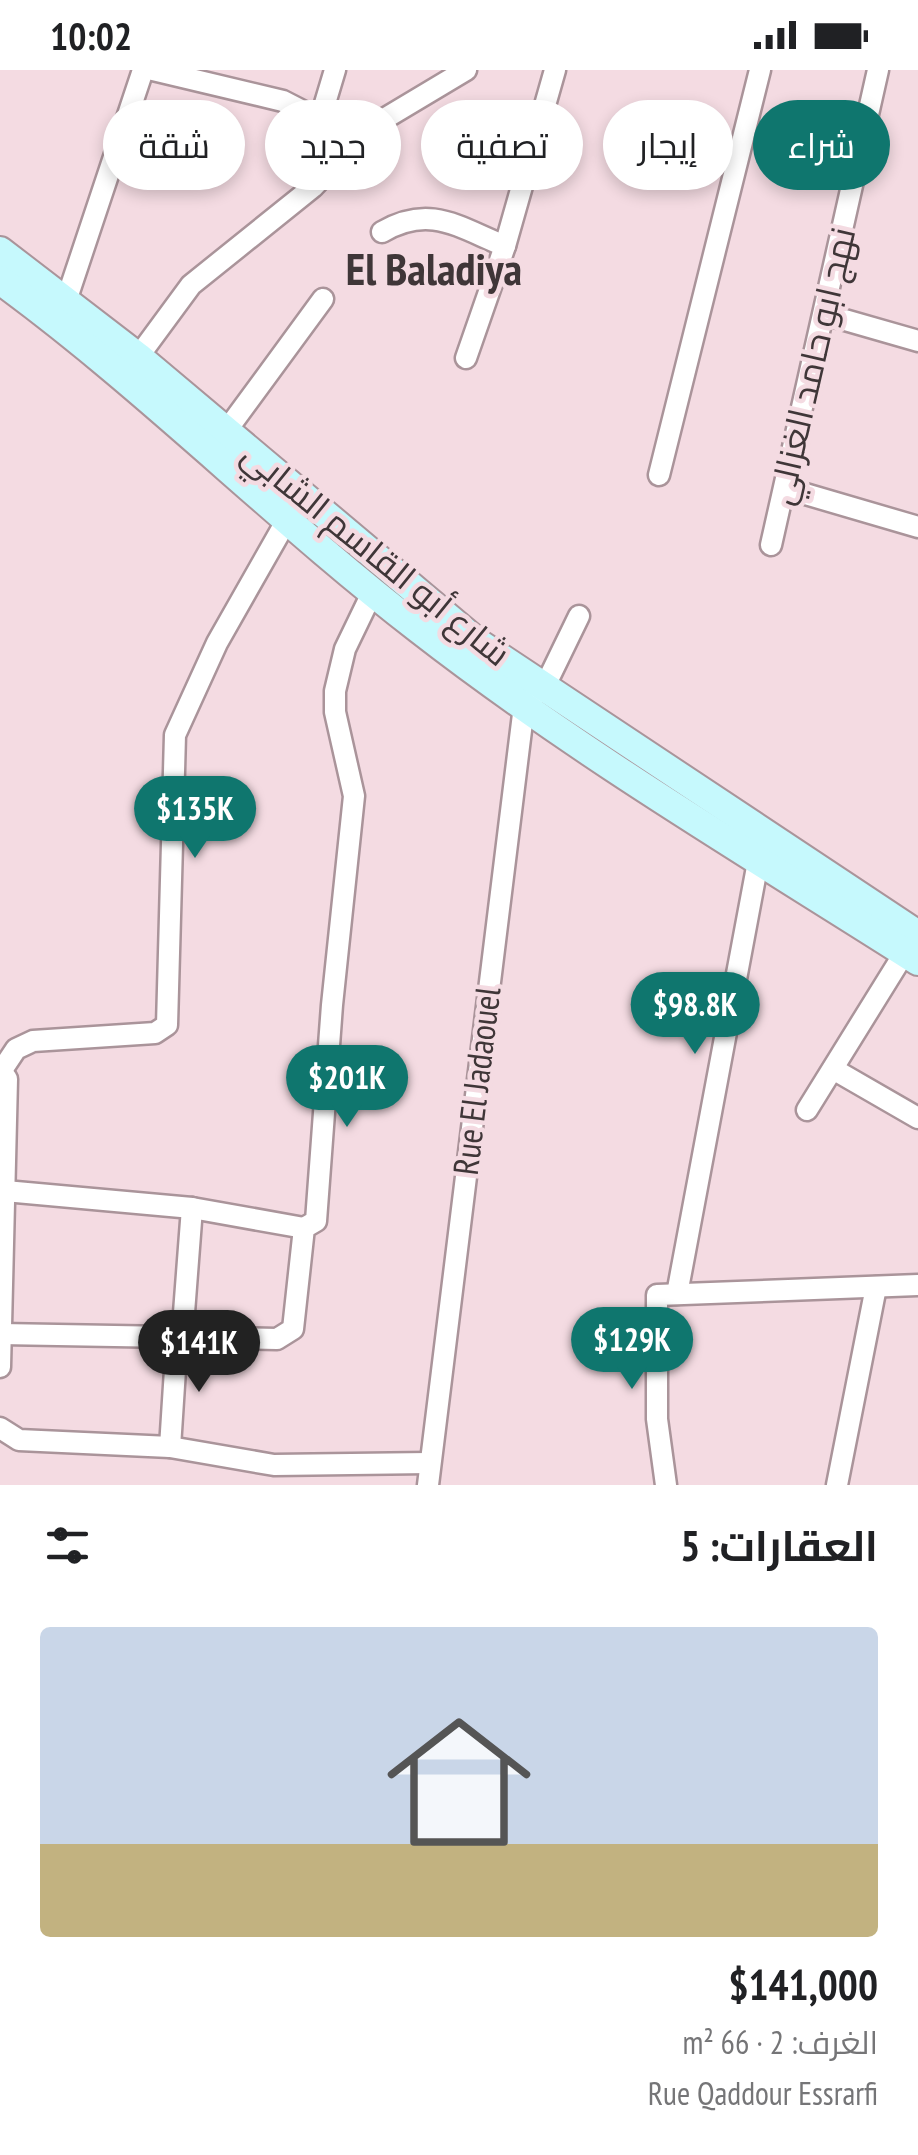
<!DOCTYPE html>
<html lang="ar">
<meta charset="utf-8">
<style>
body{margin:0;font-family:"PT Sans Narrow",Cairo,sans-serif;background:#f6f6f6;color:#202124;direction:rtl;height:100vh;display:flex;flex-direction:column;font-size:38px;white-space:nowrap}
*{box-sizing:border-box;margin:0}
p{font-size:32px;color:#757577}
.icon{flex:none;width:55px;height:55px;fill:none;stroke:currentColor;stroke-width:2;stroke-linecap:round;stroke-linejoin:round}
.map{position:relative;height:1415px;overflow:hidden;direction:ltr}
.panel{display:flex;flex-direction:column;background:#fff;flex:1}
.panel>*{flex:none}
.banner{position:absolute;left:30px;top:30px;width:860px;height:90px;direction:rtl;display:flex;gap:20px}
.price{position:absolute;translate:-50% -85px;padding:0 22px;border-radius:35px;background:#0f766e;color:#fff;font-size:32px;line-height:65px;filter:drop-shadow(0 2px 5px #0008)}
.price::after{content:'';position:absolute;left:50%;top:60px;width:30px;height:22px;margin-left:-15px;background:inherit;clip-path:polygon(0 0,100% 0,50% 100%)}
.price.active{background:#222;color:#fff}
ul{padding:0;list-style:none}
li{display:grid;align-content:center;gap:20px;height:530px;padding:0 40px}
li span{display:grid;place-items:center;height:310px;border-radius:10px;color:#555}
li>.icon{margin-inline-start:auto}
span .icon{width:180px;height:180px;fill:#fffc;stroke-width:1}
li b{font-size:42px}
h2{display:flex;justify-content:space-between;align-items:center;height:120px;padding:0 40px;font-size:42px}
.pill{padding:0 35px;border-radius:45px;background:#fff;box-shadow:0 5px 15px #0003;font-size:35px;line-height:90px}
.pill.active{background:#0f766e;color:#fff}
.status{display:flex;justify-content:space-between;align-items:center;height:70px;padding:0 50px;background:#fff;direction:ltr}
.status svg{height:28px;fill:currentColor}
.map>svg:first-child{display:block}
</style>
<div class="status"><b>10:02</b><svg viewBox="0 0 49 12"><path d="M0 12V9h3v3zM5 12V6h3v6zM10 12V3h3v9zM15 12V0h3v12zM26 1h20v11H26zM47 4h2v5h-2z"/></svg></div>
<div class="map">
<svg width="918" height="1415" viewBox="0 0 918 1415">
<rect width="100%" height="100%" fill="#f4dbe2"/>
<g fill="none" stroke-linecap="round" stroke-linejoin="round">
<defs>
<g id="street">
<path d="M 153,0 L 283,31 L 320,50 L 335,0"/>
<path d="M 320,50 L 352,73"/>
<path d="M 382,162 C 430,134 458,157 505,176"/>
<path d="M 66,231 L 143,0"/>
<path d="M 824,244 L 918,271"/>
<path d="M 138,287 L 191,215 L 313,117 L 369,58 L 466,0"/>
<path d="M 466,288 L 505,176 L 555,0"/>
<path d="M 221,368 L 323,229"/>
<path d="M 659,405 L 760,0"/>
<path d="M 785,418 L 918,457"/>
<path d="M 771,475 L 878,0"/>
<path d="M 0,999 L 7,1009 L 0,1297"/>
<path d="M 833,999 L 918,1048"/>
<path d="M 2,1000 L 16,979 L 33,971 L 155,963 L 167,955 L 175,665 L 217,573 L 288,448"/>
<path d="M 807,1040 L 905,882"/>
<path d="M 5,1121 L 192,1138 L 304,1158"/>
<path d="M 677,1224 L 760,781"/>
<path d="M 1,1264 L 277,1269 L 293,1259 L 304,1158 L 316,1151 L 332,935 L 354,726 L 335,642 L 335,621 L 345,579 L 373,521"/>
<path d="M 182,1269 L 192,1138"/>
<path d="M 0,1358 L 19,1370 L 170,1377 L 274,1395 L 429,1393"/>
<path d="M 170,1377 L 177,1269"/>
<path d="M 428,1415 L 524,636 L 545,616 L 579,546"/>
<path d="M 666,1415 L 657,1349 L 657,1225 L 918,1215"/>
<path d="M 837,1415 L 876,1217"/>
</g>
<g id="secondary">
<path d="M 0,181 L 138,287 L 478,573 L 918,865"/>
<path d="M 0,210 C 148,318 275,448 419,559 C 577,682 750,784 918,891"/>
</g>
</defs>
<use href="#street" stroke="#aa949a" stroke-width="25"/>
<use href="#secondary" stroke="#aa949a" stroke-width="32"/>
<use href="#street" stroke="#fff" stroke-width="20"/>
<use href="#secondary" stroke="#c6f9fd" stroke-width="28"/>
</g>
<g text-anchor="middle" stroke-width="9" stroke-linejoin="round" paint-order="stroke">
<g font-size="35" fill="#3f3638" stroke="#f4dbe2">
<text transform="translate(812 296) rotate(-77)" y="12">نهج ابو حامد الغزالي</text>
<text transform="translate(376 484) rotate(39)" y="12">شارع أبو القاسم الشابي</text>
<text transform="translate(477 1011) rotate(-83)" y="12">Rue El Jadaouel</text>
</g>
<g font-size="45" font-weight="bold" fill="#3f3638" stroke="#f4dbe2">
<text x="434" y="215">El Baladiya</text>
</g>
</g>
</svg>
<b class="price" style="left:195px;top:791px">$135K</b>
<b class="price" style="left:695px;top:987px">$98.8K</b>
<b class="price" style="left:347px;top:1060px">$201K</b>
<b class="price" style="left:632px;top:1322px">$129K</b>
<b class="price active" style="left:199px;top:1325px">$141K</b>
<div class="banner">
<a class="pill active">شراء</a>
<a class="pill">إيجار</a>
<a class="pill">تصفية</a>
<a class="pill">جديد</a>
<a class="pill">شقة</a>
</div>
</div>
<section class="panel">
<h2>العقارات: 5<svg class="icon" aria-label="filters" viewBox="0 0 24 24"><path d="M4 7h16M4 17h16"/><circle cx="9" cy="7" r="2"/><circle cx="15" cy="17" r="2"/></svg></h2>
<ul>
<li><span style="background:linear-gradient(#c9d6e8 70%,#c2b280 0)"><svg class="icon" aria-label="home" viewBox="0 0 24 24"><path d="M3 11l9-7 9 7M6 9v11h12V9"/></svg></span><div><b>$141,000</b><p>الغرف: 2 · 66 m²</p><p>Rue Qaddour Essrarfi</p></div></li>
</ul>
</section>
